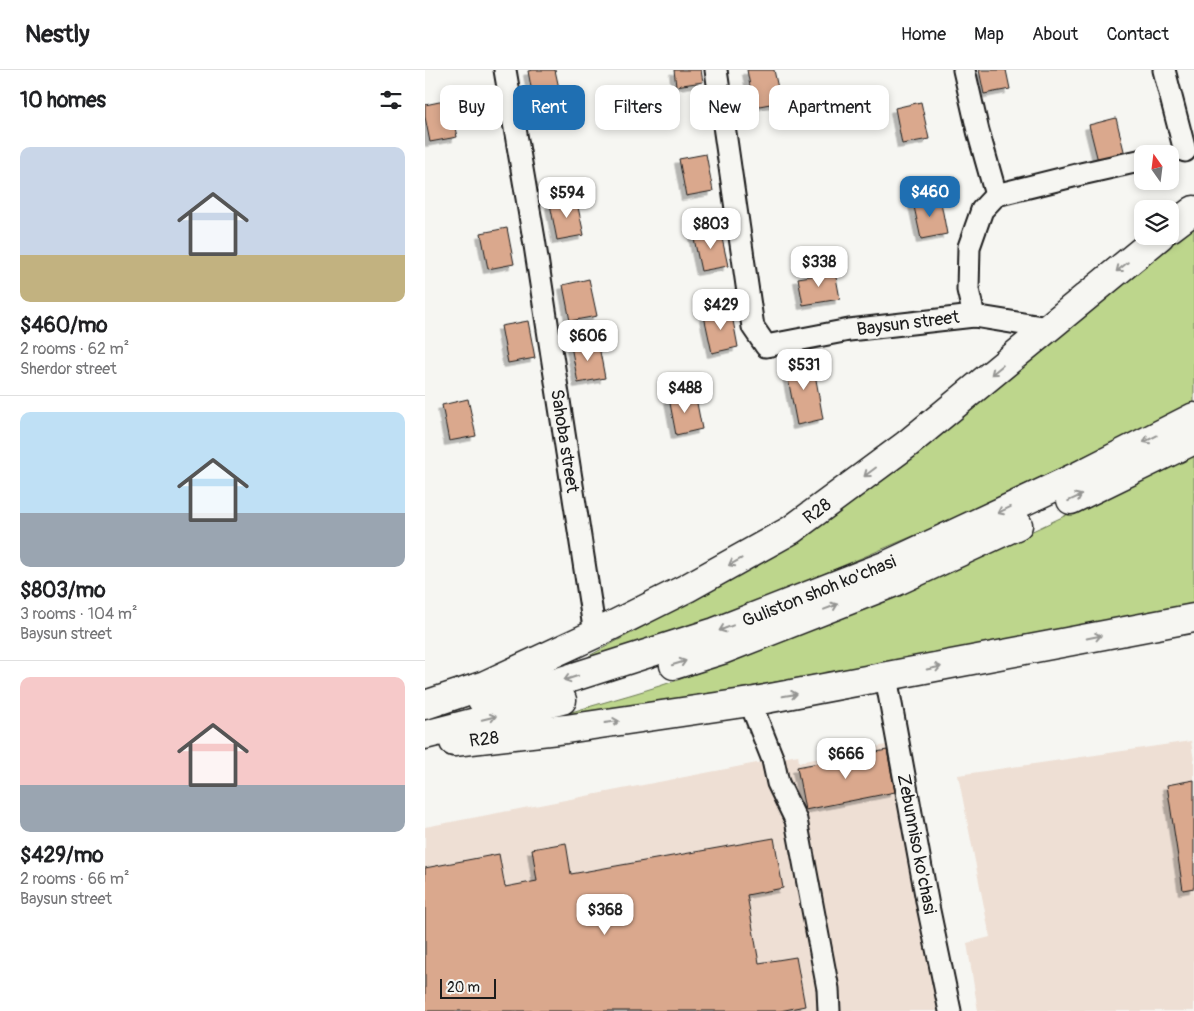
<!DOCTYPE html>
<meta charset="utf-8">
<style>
body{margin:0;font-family:Pangolin,sans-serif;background:#f6f6f6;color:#202124;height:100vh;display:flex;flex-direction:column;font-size:19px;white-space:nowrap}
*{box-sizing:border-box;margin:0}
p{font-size:16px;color:#757577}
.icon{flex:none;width:28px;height:28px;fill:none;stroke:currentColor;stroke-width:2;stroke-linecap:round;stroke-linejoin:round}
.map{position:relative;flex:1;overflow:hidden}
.details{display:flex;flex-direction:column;background:#fff;width:425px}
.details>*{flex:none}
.banner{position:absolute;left:15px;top:15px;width:475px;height:45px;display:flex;gap:10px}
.needle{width:32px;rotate:346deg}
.buttons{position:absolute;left:709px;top:75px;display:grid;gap:10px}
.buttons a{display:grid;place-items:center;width:45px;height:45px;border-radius:10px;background:#fff;box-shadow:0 2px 8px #0003;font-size:25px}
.scale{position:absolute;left:15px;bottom:12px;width:56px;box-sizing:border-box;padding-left:5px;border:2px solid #1c1c1c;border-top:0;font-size:14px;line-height:18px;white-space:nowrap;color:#1c1c1c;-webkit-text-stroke:4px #f6f6f2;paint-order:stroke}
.price{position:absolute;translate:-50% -42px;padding:0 11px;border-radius:10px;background:#fff;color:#222;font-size:16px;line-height:32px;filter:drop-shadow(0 1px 2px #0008)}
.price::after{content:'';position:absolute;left:50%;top:30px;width:15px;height:11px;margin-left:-8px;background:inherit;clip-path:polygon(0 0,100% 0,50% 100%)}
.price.current{background:#1f6fb2;color:#fff}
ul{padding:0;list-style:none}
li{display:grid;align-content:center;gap:10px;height:265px;padding:0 20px}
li+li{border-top:1px solid #e0e0e0}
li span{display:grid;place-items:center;height:155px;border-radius:10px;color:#555}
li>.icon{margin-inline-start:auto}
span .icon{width:90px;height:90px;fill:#fffc;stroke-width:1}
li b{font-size:21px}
h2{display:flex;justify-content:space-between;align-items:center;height:60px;padding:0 20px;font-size:21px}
.chip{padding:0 18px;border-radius:10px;background:#fff;box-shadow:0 2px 8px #0003;font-size:18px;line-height:45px}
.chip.current{background:#1f6fb2;color:#fff}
header{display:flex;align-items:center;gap:30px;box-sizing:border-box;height:70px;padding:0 25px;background:#fff;border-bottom:1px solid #e0e0e0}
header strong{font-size:24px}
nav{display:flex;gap:28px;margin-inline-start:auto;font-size:18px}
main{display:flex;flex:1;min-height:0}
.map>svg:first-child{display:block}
</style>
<header>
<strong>Nestly</strong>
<nav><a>Home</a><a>Map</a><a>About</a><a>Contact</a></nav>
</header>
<main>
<section class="details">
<h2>10 homes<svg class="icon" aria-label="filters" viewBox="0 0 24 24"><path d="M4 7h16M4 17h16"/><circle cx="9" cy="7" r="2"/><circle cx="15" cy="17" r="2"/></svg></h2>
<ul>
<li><span style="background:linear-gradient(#c9d6e8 70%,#c2b280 0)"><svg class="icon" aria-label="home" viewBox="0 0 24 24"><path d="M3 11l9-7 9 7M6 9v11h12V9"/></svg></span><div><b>$460/mo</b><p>2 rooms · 62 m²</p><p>Sherdor street</p></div></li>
<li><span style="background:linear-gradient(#bfe0f5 65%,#9aa5b1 0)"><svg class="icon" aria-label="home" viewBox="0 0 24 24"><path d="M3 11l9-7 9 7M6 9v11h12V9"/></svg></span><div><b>$803/mo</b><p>3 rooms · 104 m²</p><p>Baysun street</p></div></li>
<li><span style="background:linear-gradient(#f6c9c9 70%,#9aa5b1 0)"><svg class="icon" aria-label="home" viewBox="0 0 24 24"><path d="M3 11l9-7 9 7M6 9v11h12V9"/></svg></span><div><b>$429/mo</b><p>2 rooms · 66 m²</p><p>Baysun street</p></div></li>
</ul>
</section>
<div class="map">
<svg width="769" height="941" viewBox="0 0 769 941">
<defs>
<filter id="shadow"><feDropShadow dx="-4.5" dy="4.5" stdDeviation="0" flood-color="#0004"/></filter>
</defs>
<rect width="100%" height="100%" fill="#f6f6f2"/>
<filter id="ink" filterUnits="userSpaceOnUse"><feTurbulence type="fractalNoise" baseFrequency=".02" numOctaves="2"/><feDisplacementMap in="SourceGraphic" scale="10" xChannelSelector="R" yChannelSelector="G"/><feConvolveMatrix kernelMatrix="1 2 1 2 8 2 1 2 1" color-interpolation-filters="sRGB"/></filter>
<g filter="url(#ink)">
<g fill="#eedfd4">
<path d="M 766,671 L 769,691 L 769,941 L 553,941 L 542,873 L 565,867 L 533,705 Z"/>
<path d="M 466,674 L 518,941 L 0,941 L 0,757 L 373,685 L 374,692 Z"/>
</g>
<g fill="#bdd68c" stroke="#6c7954">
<path d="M 769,155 L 769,334 L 521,452 L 321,537 L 167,595 L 164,586 L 287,519 Z"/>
<path d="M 769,384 L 769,535 L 144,650 L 140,644 C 182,631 226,620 267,605 C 439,544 604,463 769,384 Z"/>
</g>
<g fill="#daa88d" stroke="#1c1c1c" filter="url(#shadow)">
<path d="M 108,0 L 130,0 L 137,32 L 110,38 L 103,1 Z"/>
<path d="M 249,0 L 276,0 L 278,12 L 251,16 Z"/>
<path d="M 322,0 L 349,0 L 356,32 L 329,37 Z"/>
<path d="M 554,0 L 581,0 L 585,19 L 559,24 Z"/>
<path d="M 24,30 L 32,67 L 5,72 L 0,47 L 0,35 Z"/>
<path d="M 496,32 L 504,69 L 477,74 L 470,38 Z"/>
<path d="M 691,48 L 700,85 L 673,91 L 664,55 Z"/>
<path d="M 281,84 L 288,121 L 261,126 L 254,89 Z"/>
<path d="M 515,127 L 522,164 L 496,169 L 488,132 Z"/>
<path d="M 151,128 L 159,165 L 132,170 L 125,134 Z"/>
<path d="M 82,158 L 89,194 L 63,199 L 56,163 Z"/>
<path d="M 295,159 L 303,196 L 276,201 L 268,164 Z"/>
<path d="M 410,202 L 415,229 L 378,235 L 373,208 Z"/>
<path d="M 164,209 L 172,246 L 145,251 L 138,215 Z"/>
<path d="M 306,240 L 313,277 L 287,283 L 279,246 Z"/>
<path d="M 103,251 L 110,288 L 83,293 L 76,256 Z"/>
<path d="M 173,271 L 180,308 L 153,313 L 146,276 Z"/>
<path d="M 387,287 L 398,349 L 372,355 L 360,293 Z"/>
<path d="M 270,323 L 277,359 L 251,365 L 244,328 Z"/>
<path d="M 43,329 L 51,366 L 24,371 L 17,335 Z"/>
<path d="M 462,680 L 470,722 L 380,740 L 372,697 Z"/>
<path d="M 769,710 L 769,818 L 758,820 L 742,715 Z"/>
<path d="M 349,768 L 358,818 L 322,825 L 334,893 L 371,887 L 380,936 L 355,941 L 0,941 L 0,798 L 74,784 L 80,817 L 112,811 L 107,779 L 141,773 L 146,804 Z"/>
</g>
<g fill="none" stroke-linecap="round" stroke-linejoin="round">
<defs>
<g id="street">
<path d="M 80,0 L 109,169 L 170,564"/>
<path d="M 291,0 L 328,257 L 341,276 L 424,260 L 549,246 L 623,258"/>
<path d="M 539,0 L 553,61 L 571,125"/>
<path d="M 739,0 L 760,81"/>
<path d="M 549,246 L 543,220 L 544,177 L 557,140 L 571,125 L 656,104 L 718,90"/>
<path d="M 461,607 L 503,836 L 525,941"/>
<path d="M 325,632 L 348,690 L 353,713 L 371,750 L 403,919 L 404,941"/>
</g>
<g id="secondary">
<path d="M 745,158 L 769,140"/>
<path d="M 646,430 L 769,370"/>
<path d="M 249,595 L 297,580 L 470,512 L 593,455"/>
<path d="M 57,630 L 133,612 L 290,562 L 462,495 L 653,406 L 769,347"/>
<path d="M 0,635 L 60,615 L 170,564 L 262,518 L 366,460 L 481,375 L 735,166"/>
<path d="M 0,665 L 137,630"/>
<path d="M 29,672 L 141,659 L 325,632 L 769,548"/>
</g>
</defs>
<use href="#street" stroke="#1c1c1c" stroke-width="25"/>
<use href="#secondary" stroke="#1c1c1c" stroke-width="31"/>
<use href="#street" stroke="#f6f6f2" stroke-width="21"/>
<use href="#secondary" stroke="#f6f6f2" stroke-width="28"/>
</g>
<defs><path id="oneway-shaft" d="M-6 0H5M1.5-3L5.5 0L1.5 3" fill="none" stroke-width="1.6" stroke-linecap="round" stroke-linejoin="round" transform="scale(1.25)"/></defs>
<g stroke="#949492">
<use href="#oneway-shaft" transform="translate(697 197) rotate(141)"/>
<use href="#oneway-shaft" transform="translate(572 300) rotate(141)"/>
<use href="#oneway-shaft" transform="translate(725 369) rotate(153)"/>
<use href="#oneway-shaft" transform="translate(445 402) rotate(143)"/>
<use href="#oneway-shaft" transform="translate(650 428) rotate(-25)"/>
<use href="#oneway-shaft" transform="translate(579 440) rotate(155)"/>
<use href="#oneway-shaft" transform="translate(310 492) rotate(151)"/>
<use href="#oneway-shaft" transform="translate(406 537) rotate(-21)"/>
<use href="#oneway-shaft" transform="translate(301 558) rotate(159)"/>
<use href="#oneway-shaft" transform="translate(669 567) rotate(-11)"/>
<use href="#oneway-shaft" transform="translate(254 593) rotate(-17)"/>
<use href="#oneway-shaft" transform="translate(509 598) rotate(-11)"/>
<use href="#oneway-shaft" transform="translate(146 608) rotate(162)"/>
<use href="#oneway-shaft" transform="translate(365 625) rotate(-10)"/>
<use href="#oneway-shaft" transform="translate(64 648) rotate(-14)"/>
<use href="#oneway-shaft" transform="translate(187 652) rotate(-8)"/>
</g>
</g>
<g text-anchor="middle" stroke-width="4" stroke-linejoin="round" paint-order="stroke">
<g font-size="18" fill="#1c1c1c" stroke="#f6f6f2">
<text transform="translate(483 253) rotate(-7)" y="6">Baysun street</text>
<text transform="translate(140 371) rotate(81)" y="6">Sahoba street</text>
<text transform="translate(392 441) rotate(-37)" y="6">R28</text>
<text transform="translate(394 521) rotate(-22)" y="6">Guliston shoh ko'chasi</text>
<text transform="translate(59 669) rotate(-7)" y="6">R28</text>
<text transform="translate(492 774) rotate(79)" y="6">Zebunniso ko'chasi</text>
</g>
</g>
</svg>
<div class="buttons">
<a><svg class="needle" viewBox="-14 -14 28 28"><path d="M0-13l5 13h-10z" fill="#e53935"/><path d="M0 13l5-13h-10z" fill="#757577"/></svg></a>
<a><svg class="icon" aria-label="layers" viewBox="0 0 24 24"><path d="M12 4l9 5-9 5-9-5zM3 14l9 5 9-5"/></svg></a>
</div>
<div class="scale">20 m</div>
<b class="price current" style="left:505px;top:148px">$460</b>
<b class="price" style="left:142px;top:149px">$594</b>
<b class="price" style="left:286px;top:180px">$803</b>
<b class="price" style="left:394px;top:218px">$338</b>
<b class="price" style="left:296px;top:261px">$429</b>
<b class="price" style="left:163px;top:292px">$606</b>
<b class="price" style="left:379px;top:321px">$531</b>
<b class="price" style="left:260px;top:344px">$488</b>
<b class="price" style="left:421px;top:710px">$666</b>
<b class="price" style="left:180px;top:866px">$368</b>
<div class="banner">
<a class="chip">Buy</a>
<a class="chip current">Rent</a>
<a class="chip">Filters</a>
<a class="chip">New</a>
<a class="chip">Apartment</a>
</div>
</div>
</main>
